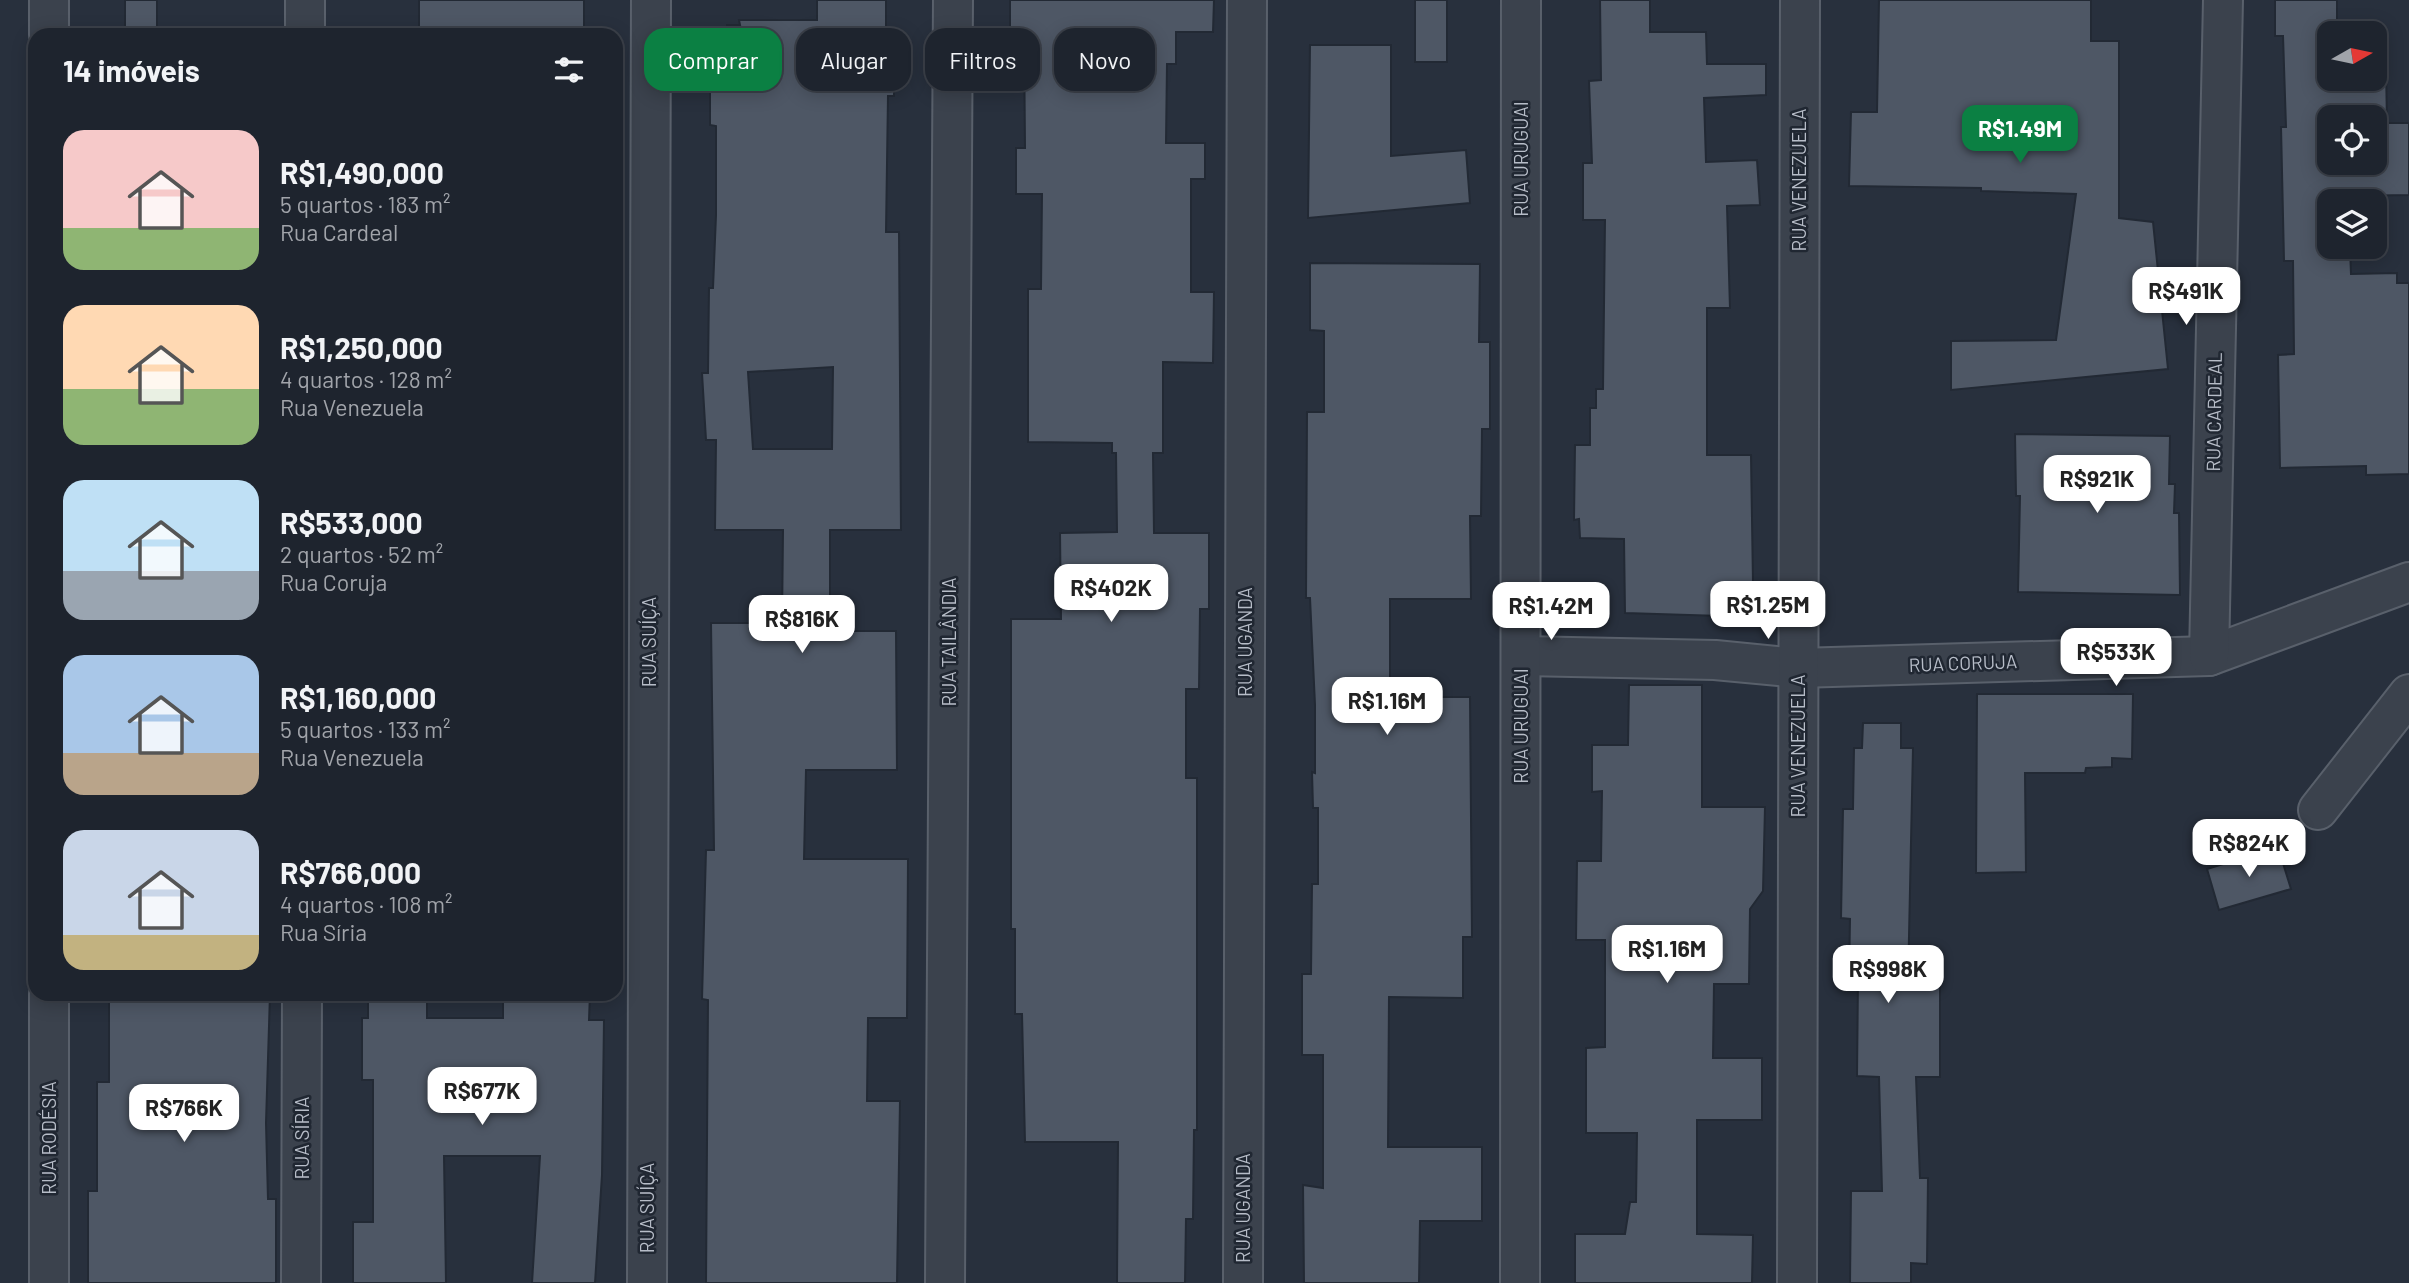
<!DOCTYPE html>
<html lang="pt">
<meta charset="utf-8">
<style>
body{margin:0;font-family:Barlow,sans-serif;background:#2b303a;color:#f1f3f6;height:100vh;display:flex;flex-direction:column;font-size:26px;white-space:nowrap}
*{box-sizing:border-box;margin:0}
p{font-size:23px;color:#a1a4aa}
.icon{flex:none;width:38px;height:38px;fill:none;stroke:currentColor;stroke-width:2;stroke-linecap:round;stroke-linejoin:round}
.map{position:relative;flex:1;overflow:hidden}
.side{position:absolute;left:28px;top:28px;width:595px;height:973px;display:flex;flex-direction:column;background:#1e242e;border-radius:21px;box-shadow:0 4px 18px #0003,0 0 0 2px #3c414a}
.side>*{flex:none}
.banner{position:absolute;left:644px;top:28px;width:665px;height:63px;display:flex;gap:14px}
.needle{width:46px;rotate:81deg}
.tools{position:absolute;left:2317px;top:21px;display:grid;gap:14px}
.tools a{display:grid;place-items:center;width:70px;height:70px;border-radius:14px;background:#1e242e;box-shadow:0 4px 18px #0003,0 0 0 2px #3c414a;font-size:35px}
.price{position:absolute;translate:-50% -60px;padding:0 16px;border-radius:14px;background:#fff;color:#222;font-size:23px;line-height:46px;filter:drop-shadow(0 2px 4px #0008)}
.price::after{content:'';position:absolute;left:50%;top:42px;width:21px;height:16px;margin-left:-10px;background:inherit;clip-path:polygon(0 0,100% 0,50% 100%)}
.price.active{background:#0b8043;color:#fff}
ul{padding:0;list-style:none}
li{display:flex;align-items:center;gap:21px;height:175px;padding:0 35px}
li span{display:grid;place-items:center;flex:none;width:196px;height:140px;border-radius:21px;color:#555}
li>.icon{margin-inline-start:auto}
span .icon{width:84px;height:84px;fill:#fffc;stroke-width:1}
li b{font-size:30px}
h2{display:flex;justify-content:space-between;align-items:center;height:84px;padding:0 35px;font-size:30px}
.chip{padding:0 24px;border-radius:21px;background:#1e242e;box-shadow:0 4px 18px #0003,0 0 0 2px #3c414a;font-size:24px;line-height:63px}
.chip.active{background:#0b8043;color:#fff}
.map>svg:first-child{display:block}
</style>
<div class="map">
<svg width="2409" height="1283" viewBox="0 0 2409 1283">
<rect width="100%" height="100%" fill="#28303d"/>
<g fill="#4e5765" stroke="#222934" stroke-width="2" fill-rule="evenodd">
<rect x="125" y="0" width="32" height="35"/>
<path d="M 419,0 L 584,0 L 584,30 L 419,35 Z"/>
<path d="M 817,0 L 886,0 L 886,59 L 894,59 L 894,96 L 888,96 L 886,232 L 899,232 L 901,530 L 830,530 L 830,631 L 896,631 L 897,770 L 806,770 L 804,859 L 908,859 L 907,1018 L 868,1018 L 867,1101 L 900,1101 L 897,1283 L 706,1283 L 708,1000 L 702,999 L 706,850 L 714,850 L 711,623 L 782,623 L 783,530 L 715,530 L 716,440 L 706,440 L 702,373 L 708,373 L 709,288 L 713,288 L 716,215 L 716,126 L 710,125 L 710,70 L 727,70 L 727,25 L 740,25 L 739,20 L 817,20 ZM 833,367 L 832,449 L 753,449 L 748,372 Z"/>
<path d="M 1010,0 L 1214,0 L 1213,32 L 1176,32 L 1176,64 L 1167,64 L 1166,143 L 1205,143 L 1205,179 L 1191,179 L 1191,292 L 1214,292 L 1213,363 L 1163,362 L 1163,453 L 1153,453 L 1154,533 L 1209,533 L 1209,609 L 1200,609 L 1199,689 L 1186,689 L 1186,778 L 1197,778 L 1197,1130 L 1194,1130 L 1193,1219 L 1186,1219 L 1185,1283 L 1117,1283 L 1118,1142 L 1025,1142 L 1022,1014 L 1015,1014 L 1015,929 L 1011,929 L 1011,619 L 1061,619 L 1060,533 L 1117,532 L 1116,453 L 1112,453 L 1112,443 L 1028,442 L 1028,289 L 1041,289 L 1042,194 L 1016,194 L 1016,148 L 1025,148 L 1024,36 L 1010,36 Z"/>
<rect x="1415" y="0" width="32" height="62"/>
<path d="M 1600,0 L 1650,0 L 1650,32 L 1706,32 L 1707,64 L 1766,64 L 1766,95 L 1704,98 L 1706,162 L 1757,160 L 1760,205 L 1727,206 L 1730,308 L 1707,308 L 1707,455 L 1751,455 L 1753,583 L 1722,583 L 1721,616 L 1625,613 L 1624,539 L 1580,538 L 1579,519 L 1574,520 L 1575,445 L 1590,445 L 1590,408 L 1596,408 L 1596,389 L 1603,389 L 1605,220 L 1583,220 L 1583,163 L 1592,163 L 1589,81 L 1601,80 Z"/>
<path d="M 1879,0 L 2091,0 L 2091,41 L 2119,41 L 2119,218 L 2153,222 L 2168,369 L 1951,390 L 1951,341 L 2056,340 L 2076,194 L 1981,191 L 1981,188 L 1849,186 L 1851,112 L 1877,112 Z"/>
<path d="M 2275,0 L 2337,0 L 2337,33 L 2329,33 L 2329,79 L 2375,79 L 2375,68 L 2386,67 L 2387,123 L 2409,123 L 2409,195 L 2349,196 L 2350,201 L 2329,201 L 2329,247 L 2350,247 L 2351,274 L 2397,273 L 2397,283 L 2409,283 L 2409,474 L 2366,475 L 2366,466 L 2280,468 L 2278,355 L 2294,354 L 2293,261 L 2284,261 L 2281,127 L 2286,127 L 2283,36 L 2275,36 ZM 2329,117 L 2375,117 L 2375,163 L 2329,163 Z"/>
<path d="M 1310,45 L 1391,45 L 1391,156 L 1466,150 L 1470,203 L 1308,218 Z"/>
<path d="M 1310,263 L 1480,264 L 1479,342 L 1490,342 L 1490,429 L 1482,429 L 1481,516 L 1470,516 L 1471,599 L 1390,599 L 1390,697 L 1470,697 L 1472,937 L 1463,937 L 1463,998 L 1389,997 L 1388,1147 L 1482,1147 L 1482,1221 L 1420,1221 L 1419,1283 L 1304,1283 L 1303,1185 L 1323,1188 L 1323,1055 L 1302,1055 L 1302,974 L 1311,974 L 1312,884 L 1318,884 L 1318,808 L 1313,808 L 1312,772 L 1315,773 L 1315,705 L 1310,598 L 1306,598 L 1307,412 L 1324,412 L 1324,331 L 1310,330 Z"/>
<path d="M 2015,434 L 2170,436 L 2169,484 L 2175,484 L 2174,513 L 2179,513 L 2180,595 L 2018,592 L 2020,496 L 2016,496 Z"/>
<path d="M 1629,685 L 1702,685 L 1702,807 L 1765,807 L 1763,891 L 1750,909 L 1749,984 L 1714,984 L 1713,1058 L 1762,1058 L 1762,1120 L 1697,1120 L 1697,1234 L 1753,1235 L 1752,1283 L 1575,1283 L 1575,1234 L 1625,1234 L 1630,1202 L 1636,1202 L 1637,1133 L 1586,1133 L 1586,1048 L 1605,1047 L 1605,940 L 1576,940 L 1577,861 L 1601,861 L 1602,791 L 1592,792 L 1592,745 L 1628,745 Z"/>
<path d="M 1977,694 L 2133,694 L 2132,759 L 2112,758 L 2112,767 L 2086,768 L 2085,773 L 2025,773 L 2026,872 L 1976,873 Z"/>
<path d="M 1863,723 L 1901,723 L 1901,748 L 1913,748 L 1908,984 L 1940,984 L 1940,1077 L 1916,1077 L 1920,1178 L 1928,1178 L 1927,1264 L 1911,1263 L 1911,1283 L 1850,1283 L 1851,1191 L 1882,1191 L 1879,1077 L 1857,1076 L 1858,977 L 1849,977 L 1850,919 L 1841,918 L 1843,809 L 1853,809 L 1854,748 L 1862,748 Z"/>
<path d="M 2278,847 L 2291,889 L 2219,910 L 2207,869 Z"/>
<path d="M 109,994 L 270,994 L 266,1123 L 268,1199 L 276,1199 L 276,1283 L 88,1283 L 88,1191 L 97,1191 L 97,1082 L 109,1082 Z"/>
<path d="M 368,994 L 427,994 L 427,1018 L 503,1018 L 503,994 L 590,994 L 589,1020 L 604,1020 L 602,1175 L 595,1283 L 532,1283 L 540,1156 L 444,1156 L 446,1283 L 353,1283 L 353,1222 L 373,1222 L 373,1080 L 362,1080 L 362,1018 L 368,1018 Z"/>
</g>
<g fill="none" stroke-linecap="round" stroke-linejoin="round">
<defs>
<g id="street">
<path d="M 49,0 L 49,35"/>
<path d="M 305,35 L 305,0"/>
<path d="M 1521,656 L 1715,660 L 1798,668 L 2209,656 L 2409,582"/>
<path d="M 2209,656 L 2223,0"/>
<path d="M 2318,810 L 2409,694"/>
<path d="M 49,994 L 49,1283"/>
<path d="M 301,1283 L 302,994"/>
<path d="M 647,1283 L 651,0"/>
<path d="M 945,1283 L 953,0"/>
<path d="M 1243,1283 L 1247,0"/>
<path d="M 1520,1283 L 1521,0"/>
<path d="M 1797,1283 L 1800,0"/>
</g>
</defs>
<use href="#street" stroke="#59606b" stroke-width="42"/>
<use href="#street" stroke="#3b424d" stroke-width="38"/>
</g>
<g text-anchor="middle" stroke-width="5" stroke-linejoin="round" paint-order="stroke">
<g font-size="19" fill="#b7bdc8" stroke="#202732">
<text transform="translate(1521 159) rotate(-90)" y="7">RUA URUGUAI</text>
<text transform="translate(1799 180) rotate(-90)" y="7">RUA VENEZUELA</text>
<text transform="translate(2214 412) rotate(-89)" y="7">RUA CARDEAL</text>
<text transform="translate(649 642) rotate(-90)" y="7">RUA SUÍÇA</text>
<text transform="translate(949 642) rotate(-90)" y="7">RUA TAILÂNDIA</text>
<text transform="translate(1245 642) rotate(-90)" y="7">RUA UGANDA</text>
<text transform="translate(1963 663) rotate(-2)" y="7">RUA CORUJA</text>
<text transform="translate(1521 726) rotate(-90)" y="7">RUA URUGUAI</text>
<text transform="translate(1798 746) rotate(-90)" y="7">RUA VENEZUELA</text>
<text transform="translate(49 1138) rotate(-90)" y="7">RUA RODÉSIA</text>
<text transform="translate(302 1138) rotate(-90)" y="7">RUA SÍRIA</text>
<text transform="translate(647 1208) rotate(-90)" y="7">RUA SUÍÇA</text>
<text transform="translate(1243 1208) rotate(-90)" y="7">RUA UGANDA</text>
</g>
</g>
</svg>
<div class="tools">
<a><svg class="needle" viewBox="-14 -14 28 28"><path d="M0-13l5 13h-10z" fill="#e53935"/><path d="M0 13l5-13h-10z" fill="#a1a4aa"/></svg></a>
<a><svg class="icon" aria-label="locate" viewBox="0 0 24 24"><circle cx="12" cy="12" r="6"/><path d="M12 2v4M12 18v4M2 12h4M18 12h4"/></svg></a>
<a><svg class="icon" aria-label="layers" viewBox="0 0 24 24"><path d="M12 4l9 5-9 5-9-5zM3 14l9 5 9-5"/></svg></a>
</div>
<b class="price active" style="left:2020px;top:165px">R$1.49M</b>
<b class="price" style="left:2186px;top:327px">R$491K</b>
<b class="price" style="left:2097px;top:515px">R$921K</b>
<b class="price" style="left:1111px;top:624px">R$402K</b>
<b class="price" style="left:1768px;top:641px">R$1.25M</b>
<b class="price" style="left:1551px;top:642px">R$1.42M</b>
<b class="price" style="left:802px;top:655px">R$816K</b>
<b class="price" style="left:2116px;top:688px">R$533K</b>
<b class="price" style="left:1387px;top:737px">R$1.16M</b>
<b class="price" style="left:2249px;top:879px">R$824K</b>
<b class="price" style="left:1667px;top:985px">R$1.16M</b>
<b class="price" style="left:1888px;top:1005px">R$998K</b>
<b class="price" style="left:482px;top:1127px">R$677K</b>
<b class="price" style="left:184px;top:1144px">R$766K</b>
<div class="banner">
<a class="chip active">Comprar</a>
<a class="chip">Alugar</a>
<a class="chip">Filtros</a>
<a class="chip">Novo</a>
</div>
<section class="side">
<h2>14 imóveis<svg class="icon" aria-label="filters" viewBox="0 0 24 24"><path d="M4 7h16M4 17h16"/><circle cx="9" cy="7" r="2"/><circle cx="15" cy="17" r="2"/></svg></h2>
<ul>
<li><span style="background:linear-gradient(#f6c9c9 70%,#8fb573 0)"><svg class="icon" aria-label="home" viewBox="0 0 24 24"><path d="M3 11l9-7 9 7M6 9v11h12V9"/></svg></span><div><b>R$1,490,000</b><p>5 quartos · 183 m²</p><p>Rua Cardeal</p></div></li>
<li><span style="background:linear-gradient(#ffd9b3 60%,#8fb573 0)"><svg class="icon" aria-label="home" viewBox="0 0 24 24"><path d="M3 11l9-7 9 7M6 9v11h12V9"/></svg></span><div><b>R$1,250,000</b><p>4 quartos · 128 m²</p><p>Rua Venezuela</p></div></li>
<li><span style="background:linear-gradient(#bfe0f5 65%,#9aa5b1 0)"><svg class="icon" aria-label="home" viewBox="0 0 24 24"><path d="M3 11l9-7 9 7M6 9v11h12V9"/></svg></span><div><b>R$533,000</b><p>2 quartos · 52 m²</p><p>Rua Coruja</p></div></li>
<li><span style="background:linear-gradient(#a9c7e8 70%,#b9a48a 0)"><svg class="icon" aria-label="home" viewBox="0 0 24 24"><path d="M3 11l9-7 9 7M6 9v11h12V9"/></svg></span><div><b>R$1,160,000</b><p>5 quartos · 133 m²</p><p>Rua Venezuela</p></div></li>
<li><span style="background:linear-gradient(#c9d6e8 75%,#c2b280 0)"><svg class="icon" aria-label="home" viewBox="0 0 24 24"><path d="M3 11l9-7 9 7M6 9v11h12V9"/></svg></span><div><b>R$766,000</b><p>4 quartos · 108 m²</p><p>Rua Síria</p></div></li>
</ul>
</section>
</div>
